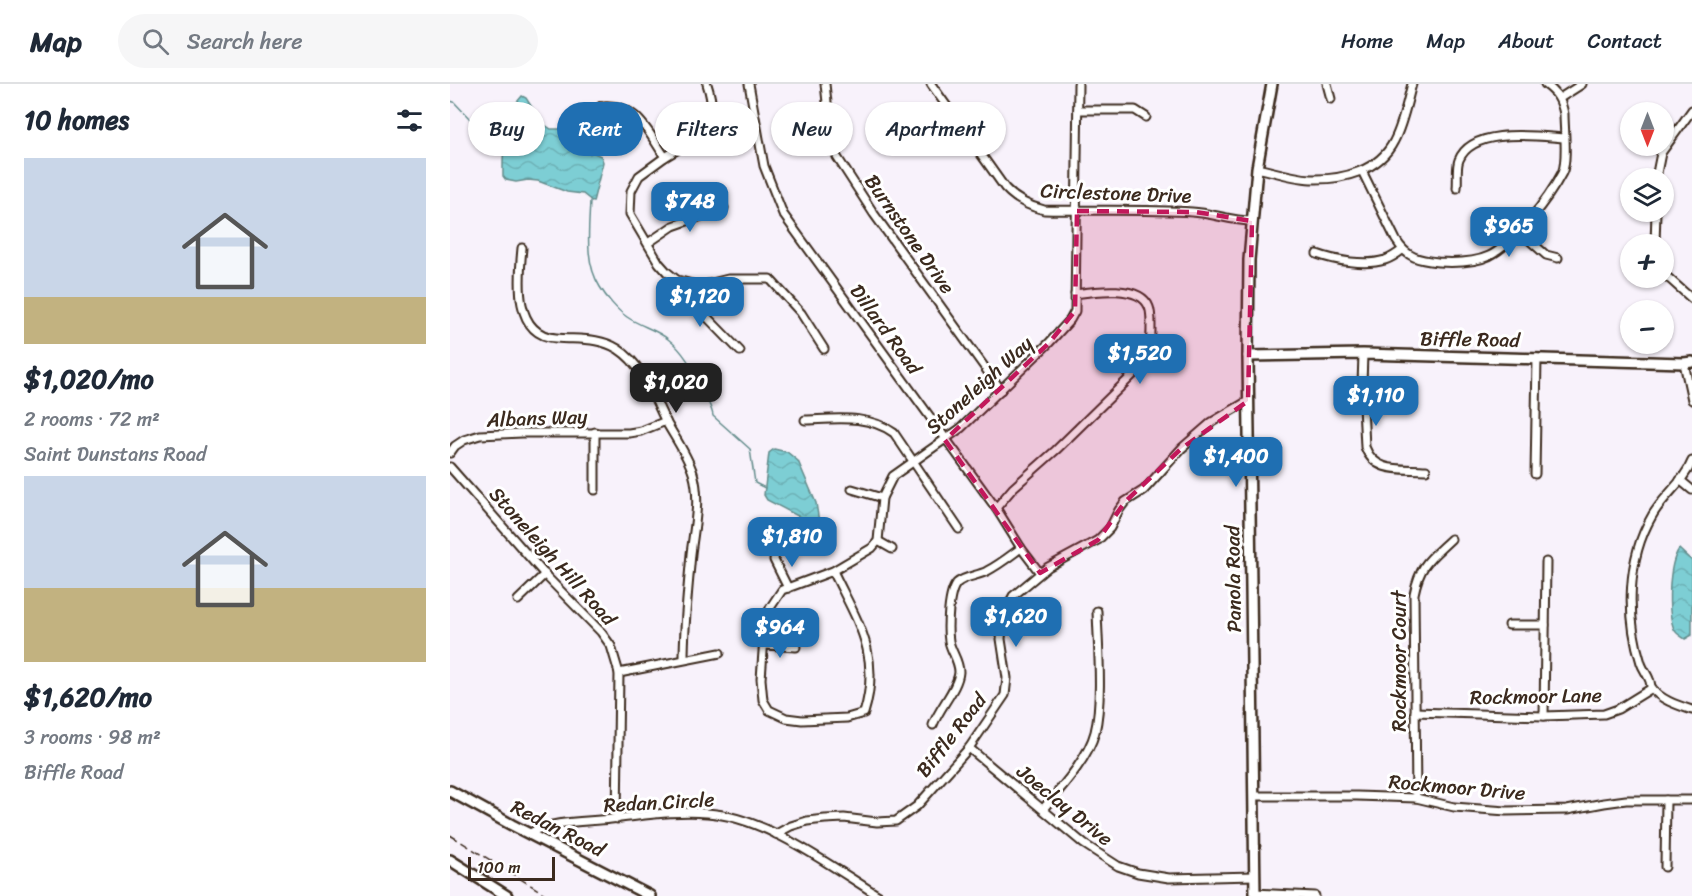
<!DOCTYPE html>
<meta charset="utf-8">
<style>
body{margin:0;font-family:Sriracha,sans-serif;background:#f6f6f7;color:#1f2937;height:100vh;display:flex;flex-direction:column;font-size:22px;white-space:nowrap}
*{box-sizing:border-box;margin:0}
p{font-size:20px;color:#747a83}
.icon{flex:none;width:33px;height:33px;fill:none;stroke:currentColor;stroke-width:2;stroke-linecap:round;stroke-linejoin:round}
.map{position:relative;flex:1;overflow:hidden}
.drawer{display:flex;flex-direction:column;background:#fff;width:450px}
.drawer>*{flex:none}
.hud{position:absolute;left:18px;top:18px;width:570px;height:54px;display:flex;gap:12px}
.needle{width:39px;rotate:180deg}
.controls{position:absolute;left:1170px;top:18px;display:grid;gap:12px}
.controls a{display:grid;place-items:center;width:54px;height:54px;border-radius:50%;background:#fff;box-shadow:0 2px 4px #0004;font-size:30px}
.scale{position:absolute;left:18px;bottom:15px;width:87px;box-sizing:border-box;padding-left:6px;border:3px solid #3b2a1e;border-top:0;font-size:16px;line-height:21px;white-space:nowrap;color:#3b2a1e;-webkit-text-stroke:4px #fff;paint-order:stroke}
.price{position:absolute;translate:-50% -51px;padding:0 14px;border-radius:12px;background:#1f6fb2;color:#fff;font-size:20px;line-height:39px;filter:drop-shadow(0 2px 3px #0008)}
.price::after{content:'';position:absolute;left:50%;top:36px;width:18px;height:14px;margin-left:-9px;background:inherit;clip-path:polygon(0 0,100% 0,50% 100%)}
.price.selected{background:#222;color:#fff}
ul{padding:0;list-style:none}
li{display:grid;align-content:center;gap:12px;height:318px;padding:0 24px}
li span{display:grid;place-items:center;height:186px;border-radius:0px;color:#555}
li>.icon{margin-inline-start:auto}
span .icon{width:108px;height:108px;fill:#fffc;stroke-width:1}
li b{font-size:26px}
h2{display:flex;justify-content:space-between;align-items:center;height:72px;padding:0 24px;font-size:26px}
.pill{padding:0 21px;border-radius:27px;background:#fff;box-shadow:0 2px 4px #0004;font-size:21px;line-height:54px}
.pill.selected{background:#1f6fb2;color:#fff}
header{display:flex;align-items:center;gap:36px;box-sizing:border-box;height:84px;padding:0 30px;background:#fff;border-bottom:2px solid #e0e1e3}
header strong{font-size:28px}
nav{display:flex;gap:33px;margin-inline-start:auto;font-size:21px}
.search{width:420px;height:54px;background:#f6f6f7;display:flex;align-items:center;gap:15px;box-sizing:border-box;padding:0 21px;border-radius:33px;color:#747a83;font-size:22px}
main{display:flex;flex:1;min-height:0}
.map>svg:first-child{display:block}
</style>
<header>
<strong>Map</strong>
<div class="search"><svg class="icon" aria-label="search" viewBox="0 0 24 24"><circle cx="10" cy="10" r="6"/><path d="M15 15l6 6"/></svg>Search here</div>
<nav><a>Home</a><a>Map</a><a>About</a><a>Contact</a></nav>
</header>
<main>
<section class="drawer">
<h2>10 homes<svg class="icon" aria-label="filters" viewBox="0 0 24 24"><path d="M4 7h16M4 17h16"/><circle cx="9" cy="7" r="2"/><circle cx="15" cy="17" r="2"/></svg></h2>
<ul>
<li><span style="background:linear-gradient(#c9d6e8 75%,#c2b280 0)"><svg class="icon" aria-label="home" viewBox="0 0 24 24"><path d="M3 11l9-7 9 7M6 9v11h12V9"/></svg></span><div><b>$1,020/mo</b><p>2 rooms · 72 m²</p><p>Saint Dunstans Road</p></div></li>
<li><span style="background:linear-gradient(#c9d6e8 60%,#c2b280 0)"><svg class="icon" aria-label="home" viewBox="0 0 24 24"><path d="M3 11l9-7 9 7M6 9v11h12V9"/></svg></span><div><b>$1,620/mo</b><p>3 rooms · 98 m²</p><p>Biffle Road</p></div></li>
</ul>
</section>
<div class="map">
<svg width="1242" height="812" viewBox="0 0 1242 812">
<defs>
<pattern id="water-waves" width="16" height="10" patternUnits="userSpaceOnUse" patternTransform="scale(1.5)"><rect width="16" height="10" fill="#7dced4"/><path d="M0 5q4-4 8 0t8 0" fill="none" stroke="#6db1b6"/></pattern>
</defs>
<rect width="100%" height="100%" fill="#f8f2fb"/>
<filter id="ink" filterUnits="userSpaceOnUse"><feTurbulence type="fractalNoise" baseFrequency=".0167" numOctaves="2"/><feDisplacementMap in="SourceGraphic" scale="12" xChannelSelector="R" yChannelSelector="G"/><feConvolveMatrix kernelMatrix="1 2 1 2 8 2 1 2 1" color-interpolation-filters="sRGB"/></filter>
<g filter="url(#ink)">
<g fill="url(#water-waves)" stroke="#638c8b" stroke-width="1.5">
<path d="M 72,12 L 76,14 L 92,39 L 101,45 L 119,45 L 126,49 L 135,65 L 151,72 L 153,78 L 143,118 L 133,110 L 117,108 L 88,97 L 78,96 L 66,98 L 56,96 L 53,92 C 53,66 52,32 72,12 Z"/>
<path d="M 324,365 L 337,368 L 348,377 L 366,419 L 369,438 L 360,455 L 357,455 C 353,447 354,440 350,433 L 317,416 L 314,411 L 319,369 Z"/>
<path d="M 1229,465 L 1242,477 L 1242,551 L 1235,555 C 1231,552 1226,550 1224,545 C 1217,528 1218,481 1229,465 Z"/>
</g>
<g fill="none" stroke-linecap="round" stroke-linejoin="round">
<g stroke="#638c8b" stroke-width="1.5">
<path d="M 0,17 L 4,18 L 53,70"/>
<path d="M 140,117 C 139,145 134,178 150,203 C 156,213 167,226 177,233 C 190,242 205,245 218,255 C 235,268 245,287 253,307 C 256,315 262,323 263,332 L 300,365 L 305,399 L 315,404"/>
</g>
<defs>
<g id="street">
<path d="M 257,0 C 262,15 264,33 257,48 L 215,73 L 189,92 L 181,107 L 180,130 L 209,179 L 217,188 L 227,196 L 250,202 L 278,195 L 320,195 L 351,229 L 374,265"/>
<path d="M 299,0 L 314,82 L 333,130 L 546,424 L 571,464 L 590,489"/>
<path d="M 375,0 L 381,55 L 387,73 L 424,130 L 551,306"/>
<path d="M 481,0 L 555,104 C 566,116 578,122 594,126 C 643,127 693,125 742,128 C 762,129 781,137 802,137"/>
<path d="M 877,0 L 881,15"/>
<path d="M 1110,14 L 1132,0"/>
<path d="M 151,22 C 186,18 198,48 215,73"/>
<path d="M 628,26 L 685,26 L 696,33"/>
<path d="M 807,84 C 825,88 843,94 861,95 C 893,96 929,87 944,57 C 953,40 957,18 962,0"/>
<path d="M 912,87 L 946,156 C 957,174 969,176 988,178 C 1005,179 1024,179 1039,172 C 1064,160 1099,114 1112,89 C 1118,77 1114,45 1114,30 C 1111,15 1107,9 1095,0"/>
<path d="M 1206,94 L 1211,69 L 1242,26"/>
<path d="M 1007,104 C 1008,95 1006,83 1009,76 C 1022,43 1086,52 1114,54"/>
<path d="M 1069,147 L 1096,171 L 1108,174"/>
<path d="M 198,159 L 223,142 L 274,124"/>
<path d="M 1205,160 L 1206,128"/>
<path d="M 72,164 C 69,195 63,251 106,254 C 128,256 149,253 168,265 C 193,281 203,312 215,336 C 225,354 237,370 243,389 C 251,415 244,444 241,470 C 238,505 234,540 234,575"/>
<path d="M 867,170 C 886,177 915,182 935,176 C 941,174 947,170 952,166"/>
<path d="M 1214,190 L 1242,215"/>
<path d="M 250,202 L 255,231 L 290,267"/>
<path d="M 913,270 L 912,301 L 915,363 C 925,390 952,384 976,386"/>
<path d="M 1234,279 L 1242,316"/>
<path d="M 355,336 C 386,335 418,330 444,349 L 509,445"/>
<path d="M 0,369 L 5,362 L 14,356 L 30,351 L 72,349 L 179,349 L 191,347 L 216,337"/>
<path d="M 1242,377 C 1234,398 1213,412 1202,432 C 1177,475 1176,532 1191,579 C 1193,585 1197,590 1199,595 C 1201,598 1200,602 1202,604 C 1210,616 1230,622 1242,626"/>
<path d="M 0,383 L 97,493 L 151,548 L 161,562 L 169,589 L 167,735"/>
<path d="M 1085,390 L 1087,274"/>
<path d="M 1230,396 L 1242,406"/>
<path d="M 402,405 L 432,414"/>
<path d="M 145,406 L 145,348"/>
<path d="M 546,424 L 563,404 L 606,366 L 696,278 C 701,267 701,253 701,241 C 701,235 701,228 699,223 C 690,200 645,207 625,210"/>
<path d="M 428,457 L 442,465"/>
<path d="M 325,467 L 324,476 L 338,504"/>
<path d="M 383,487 C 407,537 432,571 414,629 L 397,634 L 352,636 L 336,634 L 319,626 L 313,616 L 311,595 L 315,540 L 320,524 L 332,506 L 383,487 L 422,464 L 428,457 L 432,414 L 443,392 L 511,344 L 599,259 L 620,236 L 625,227 L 628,0"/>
<path d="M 68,516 L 95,490"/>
<path d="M 1059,541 L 1095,541"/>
<path d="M 315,561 L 346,563"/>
<path d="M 169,589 L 270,569"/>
<path d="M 965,628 L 1094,632 L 1154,630 L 1168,625 L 1202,604"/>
<path d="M 1094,632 L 1096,478"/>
<path d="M 483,641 C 489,624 508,604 509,588 C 509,576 501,568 499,557 C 497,545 498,508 507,499 C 514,492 528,492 537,487 C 549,481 560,472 571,464"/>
<path d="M 519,664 L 634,760 L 668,782 L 688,789 L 719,794 L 805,792"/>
<path d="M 804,712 L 907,712 L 966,714 L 1004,723 L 1056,727 L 1117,726 L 1154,719 L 1176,716 L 1242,716"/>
<path d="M 966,714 L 964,510 C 970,480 980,475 1001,455"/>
<path d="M 593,725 C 611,704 638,675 645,648 C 653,616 648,561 647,527"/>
<path d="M 80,749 C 104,736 134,738 161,735 C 192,732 225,726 257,729 C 316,733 379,781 429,812"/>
<path d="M 326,750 L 341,742 L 357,737 L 375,735 L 394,734 L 427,738 L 446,737 L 467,722 L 519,664 L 555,611 L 557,594 L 551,555 L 553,532 L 563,512 L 598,483 L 648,456 L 660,444 L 669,426 L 675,418 L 694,406 L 732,364 L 762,338 L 798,317"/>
<path d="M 1215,783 L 1216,716"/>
<path d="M 805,809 L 865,812"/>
</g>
<g id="secondary">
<path d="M 798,272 L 913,270 L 1234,279 L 1242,278"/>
<path d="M 0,707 L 62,741 L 200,812"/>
<path d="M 0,776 L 57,812"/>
<path d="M 805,812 L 798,272 L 799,176 L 807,84 L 822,0"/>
</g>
</defs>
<use href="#street" stroke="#3b2a1e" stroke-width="11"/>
<use href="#secondary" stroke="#3b2a1e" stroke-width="14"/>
<use href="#street" stroke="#fff" stroke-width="7"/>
<use href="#secondary" stroke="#fff" stroke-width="9"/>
<path stroke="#3b2a1e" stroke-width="1.5" stroke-dasharray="9 4.5" stroke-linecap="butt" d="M 0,751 L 98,812"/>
</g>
</g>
<path fill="#c2185b" fill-opacity="0.2" stroke="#c2185b" stroke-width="4.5" stroke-dasharray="12 8" stroke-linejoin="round" d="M 627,127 L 746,128 L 802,137 L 798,317 L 732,364 L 675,418 L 648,456 L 590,489 L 495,356 L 599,259 L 625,227 Z"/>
<g text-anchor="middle" stroke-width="6" stroke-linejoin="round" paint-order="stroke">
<g font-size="20" fill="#3b2a1e" stroke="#fff">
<text transform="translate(666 109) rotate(2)" y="7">Circlestone Drive</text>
<text transform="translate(460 150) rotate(55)" y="7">Burnstone Drive</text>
<text transform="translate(436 245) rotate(54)" y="7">Dillard Road</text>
<text transform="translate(1020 255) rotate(1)" y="7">Biffle Road</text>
<text transform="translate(529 301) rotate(-42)" y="7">Stoneleigh Way</text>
<text transform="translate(87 334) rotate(-2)" y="7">Albans Way</text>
<text transform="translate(103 472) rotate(48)" y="7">Stoneleigh Hill Road</text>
<text transform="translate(783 495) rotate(-91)" y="7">Panola Road</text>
<text transform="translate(949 577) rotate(-90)" y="7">Rockmoor Court</text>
<text transform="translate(1086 612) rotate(-1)" y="7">Rockmoor Lane</text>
<text transform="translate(501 651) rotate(-52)" y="7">Biffle Road</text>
<text transform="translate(1007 703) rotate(5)" y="7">Rockmoor Drive</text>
<text transform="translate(209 718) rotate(-3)" y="7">Redan Circle</text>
<text transform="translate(615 721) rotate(39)" y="7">Joeclay Drive</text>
<text transform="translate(108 744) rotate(27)" y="7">Redan Road</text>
</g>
</g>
</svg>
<div class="controls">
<a><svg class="needle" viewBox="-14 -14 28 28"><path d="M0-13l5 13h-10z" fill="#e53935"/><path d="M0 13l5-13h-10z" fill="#747a83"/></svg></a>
<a><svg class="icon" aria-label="layers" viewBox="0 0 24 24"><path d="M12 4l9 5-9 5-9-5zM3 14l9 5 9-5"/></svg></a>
<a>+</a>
<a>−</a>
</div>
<div class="scale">100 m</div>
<b class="price" style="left:240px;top:149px">$748</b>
<b class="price" style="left:1059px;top:174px">$965</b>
<b class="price" style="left:250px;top:244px">$1,120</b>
<b class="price" style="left:690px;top:301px">$1,520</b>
<b class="price selected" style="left:226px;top:330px">$1,020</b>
<b class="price" style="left:926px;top:343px">$1,110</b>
<b class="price" style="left:786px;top:404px">$1,400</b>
<b class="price" style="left:342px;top:484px">$1,810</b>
<b class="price" style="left:566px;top:564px">$1,620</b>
<b class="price" style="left:330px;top:575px">$964</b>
<div class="hud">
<a class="pill">Buy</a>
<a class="pill selected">Rent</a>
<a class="pill">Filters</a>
<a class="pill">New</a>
<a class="pill">Apartment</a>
</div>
</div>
</main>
